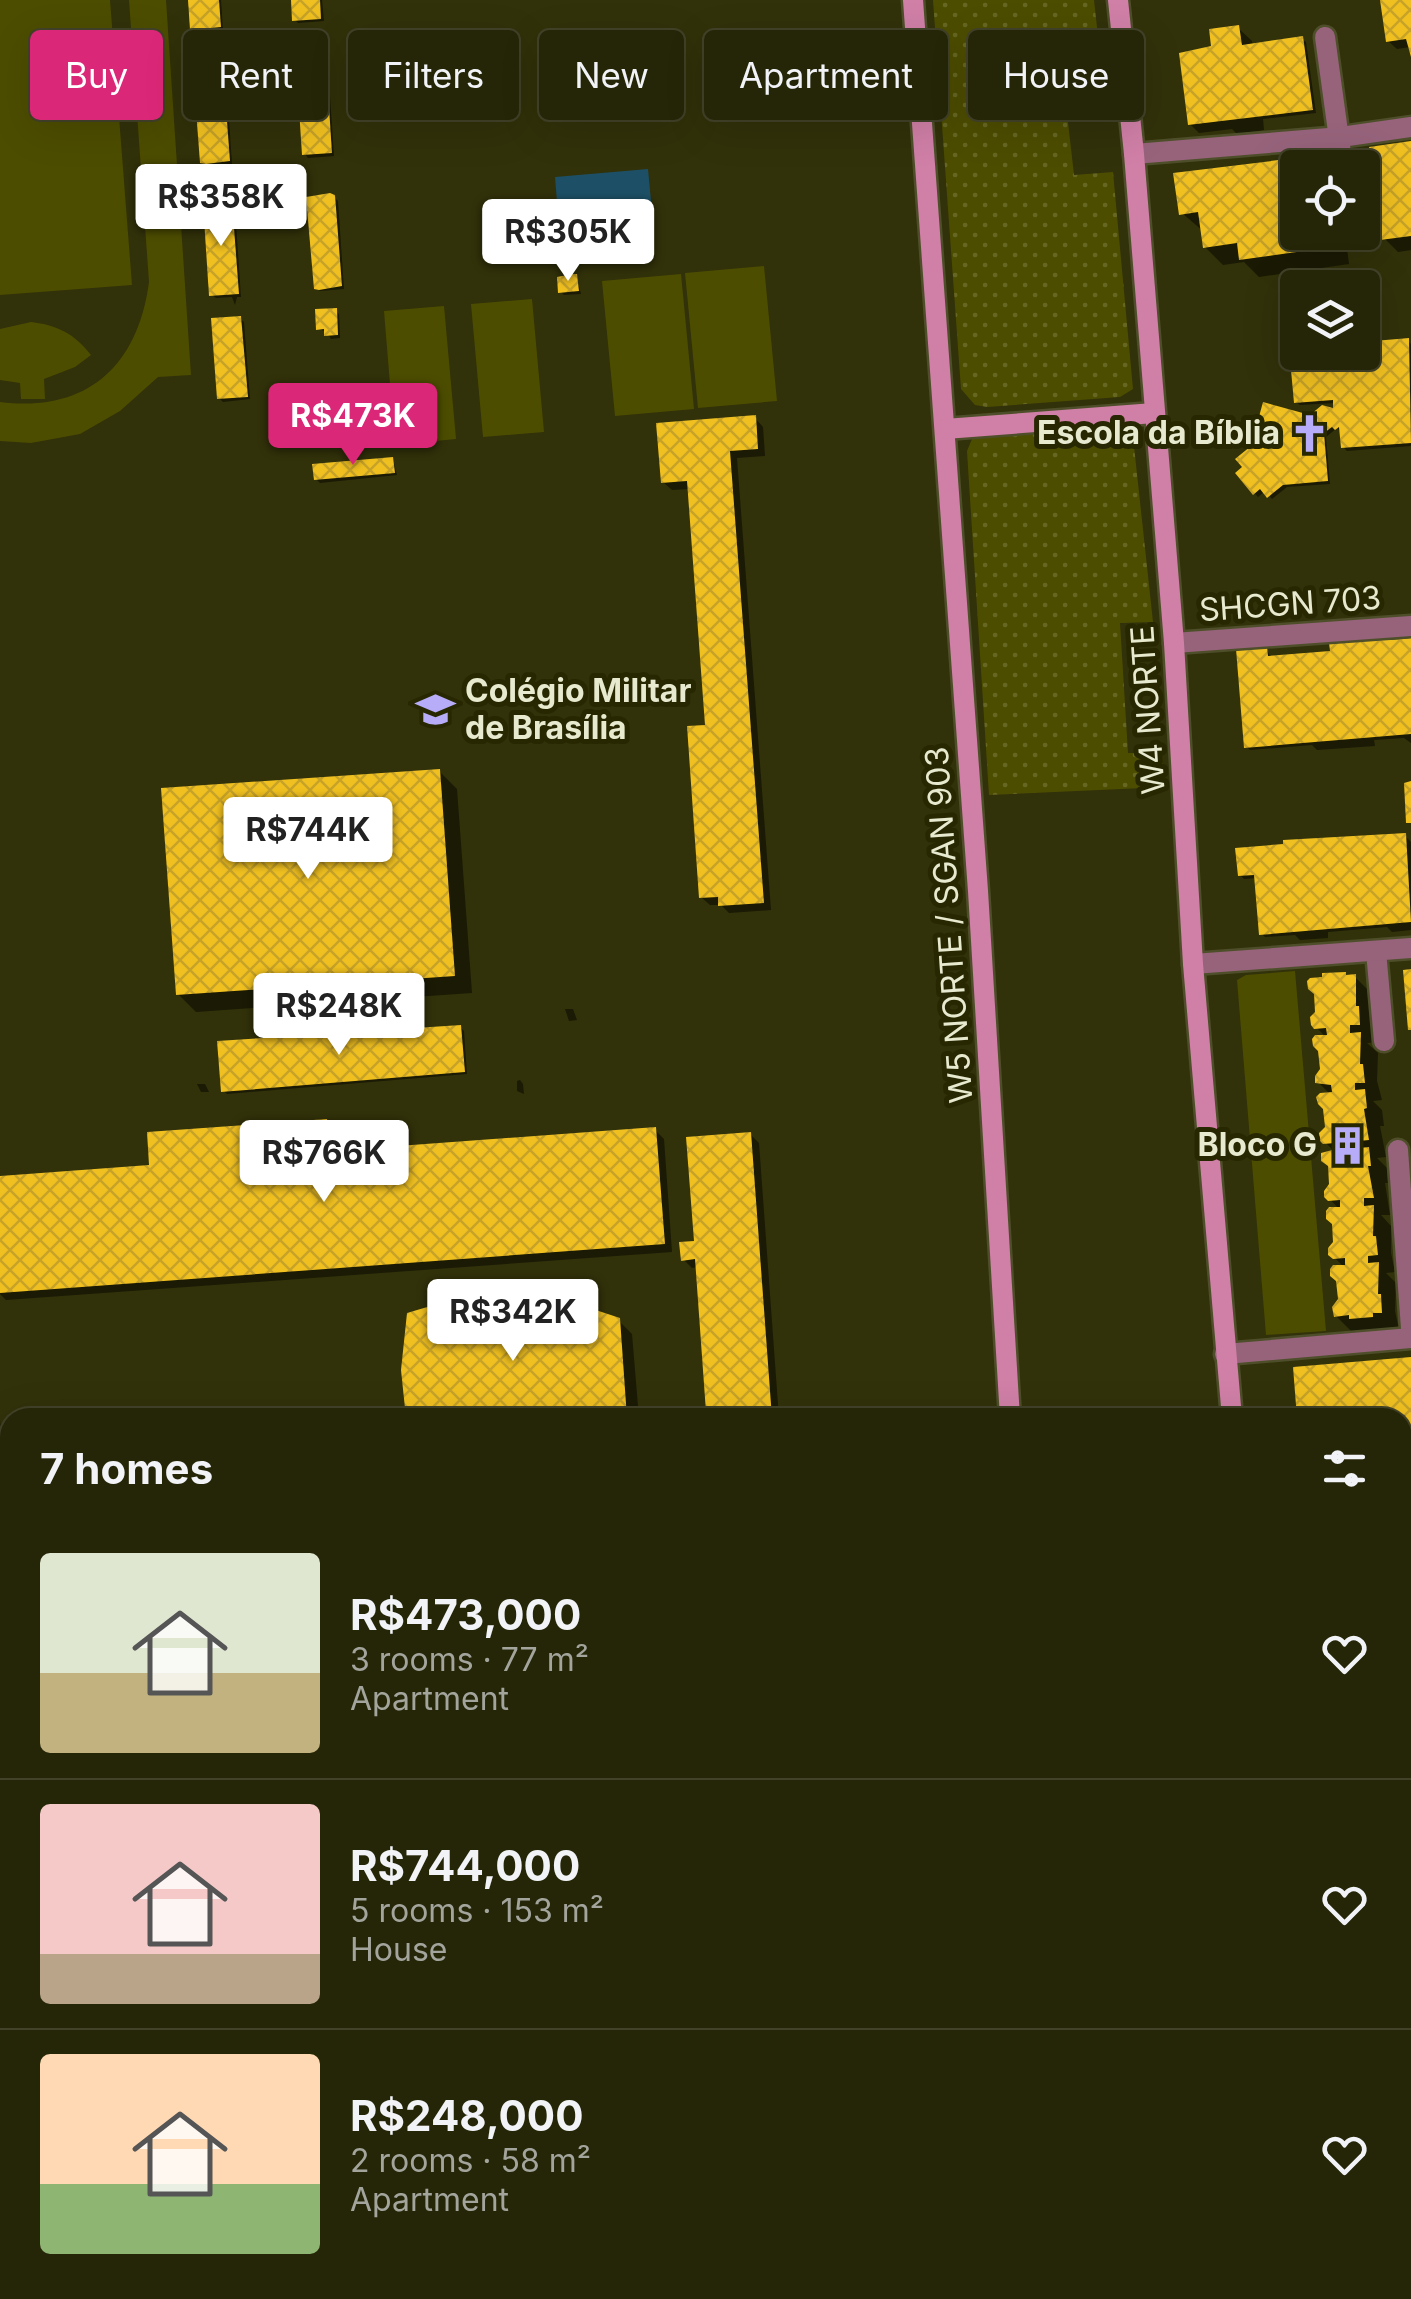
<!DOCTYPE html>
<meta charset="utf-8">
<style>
body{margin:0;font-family:Inter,sans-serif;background:#2d2d12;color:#f1f3f6;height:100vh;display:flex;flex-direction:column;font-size:38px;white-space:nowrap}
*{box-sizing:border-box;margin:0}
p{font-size:32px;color:#a3a59c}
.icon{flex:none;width:55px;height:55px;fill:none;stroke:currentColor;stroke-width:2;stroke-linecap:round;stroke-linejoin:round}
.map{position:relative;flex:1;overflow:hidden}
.side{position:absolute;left:0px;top:1408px;width:1412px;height:892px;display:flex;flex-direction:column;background:#252508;border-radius:30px 30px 0 0;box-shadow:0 10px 40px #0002,0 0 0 2px #424229}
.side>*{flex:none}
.top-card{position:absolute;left:30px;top:30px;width:1352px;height:90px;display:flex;gap:20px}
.controls{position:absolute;left:1280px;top:150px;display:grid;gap:20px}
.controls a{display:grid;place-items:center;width:100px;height:100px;border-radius:10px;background:#252508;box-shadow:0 10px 40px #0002,0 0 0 2px #424229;font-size:50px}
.price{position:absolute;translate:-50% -85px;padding:0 22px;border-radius:10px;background:#fff;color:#222;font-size:32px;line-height:65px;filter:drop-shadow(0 2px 5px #0008)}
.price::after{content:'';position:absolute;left:50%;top:60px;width:30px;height:22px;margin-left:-15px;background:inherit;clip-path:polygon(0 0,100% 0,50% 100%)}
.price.current{background:#db2777;color:#fff}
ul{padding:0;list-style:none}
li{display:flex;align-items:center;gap:30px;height:250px;padding:0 40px}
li+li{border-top:2px solid #424229}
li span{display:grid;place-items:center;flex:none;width:280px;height:200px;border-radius:10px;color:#555}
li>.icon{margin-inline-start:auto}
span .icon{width:120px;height:120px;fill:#fffc;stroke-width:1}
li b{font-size:42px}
h2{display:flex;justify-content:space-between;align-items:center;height:120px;padding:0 40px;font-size:42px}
.chip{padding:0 35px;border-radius:10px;background:#252508;box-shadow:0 10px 40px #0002,0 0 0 2px #424229;font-size:35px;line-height:90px}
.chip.current{background:#db2777;color:#fff}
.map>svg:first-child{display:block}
</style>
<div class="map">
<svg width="1411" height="2299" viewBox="0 0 1411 2299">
<defs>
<pattern id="grass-dots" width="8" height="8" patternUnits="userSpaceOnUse" patternTransform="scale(2.5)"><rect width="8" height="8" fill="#4d4d00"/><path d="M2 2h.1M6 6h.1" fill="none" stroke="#676724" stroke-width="1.8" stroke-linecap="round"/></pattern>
<pattern id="building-cross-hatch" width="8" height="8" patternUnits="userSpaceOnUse" patternTransform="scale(2.5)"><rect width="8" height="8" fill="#f0c020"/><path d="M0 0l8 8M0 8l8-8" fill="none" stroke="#c6a228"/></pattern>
</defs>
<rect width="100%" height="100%" fill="#31310a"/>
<g fill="url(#grass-dots)">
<path d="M 933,0 L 1094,0 L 1100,55 L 1061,61 L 1074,175 L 1113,172 L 1133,389 L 1120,397 L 987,407 L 975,405 L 961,389 Z"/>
<path d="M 1113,426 L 1133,437 L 1153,622 L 1120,623 L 1128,753 L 1162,753 L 1165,787 L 989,795 L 967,451 L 972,439 Z"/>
<path d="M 1085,2290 L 1221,2290 L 1219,2299 L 1085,2299 Z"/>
</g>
<g fill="#4d4d00">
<path d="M 0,0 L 110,0 L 132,285 L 0,295 Z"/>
<path d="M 129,0 L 166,0 L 191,375 L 158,377 L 120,411 L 80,434 L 31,443 L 0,441 L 0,402 C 87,413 138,366 149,282 Z"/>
<path d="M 764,266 L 777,401 L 698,408 L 685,273 Z"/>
<path d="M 681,274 L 694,409 L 615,416 L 602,281 Z"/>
<path d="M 532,299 L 544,432 L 483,437 L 471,304 Z"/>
<path d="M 444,306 L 456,439 L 395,445 L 384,311 Z"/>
<path d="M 31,322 C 57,325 75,334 91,355 L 75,367 L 44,379 L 45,399 L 21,399 L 20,383 L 0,380 L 0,329 Z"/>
<path d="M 1295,971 L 1326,1331 L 1266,1335 L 1237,980 L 1246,975 Z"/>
</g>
<path fill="#1d5066" d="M 648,169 L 654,233 L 560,240 L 555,177 Z"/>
<g fill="#0007">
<path d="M 191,0 L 221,0 L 223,30 L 196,33 L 193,29 Z"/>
<path d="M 293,0 L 322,0 L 324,21 L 298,23 L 295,20 Z"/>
<path d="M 1383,0 L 1411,0 L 1411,56 L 1410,47 L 1397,49 L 1388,41 Z"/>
<path d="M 1238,28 L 1252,41 L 1253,46 L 1302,39 L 1306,42 L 1316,113 L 1263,119 L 1264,130 L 1237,134 L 1232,129 L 1199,133 L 1190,124 L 1214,48 Z"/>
<path d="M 325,63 L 328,67 L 334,156 L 308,158 L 305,154 Z"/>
<path d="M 222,70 L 226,74 L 232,164 L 206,165 L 203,162 Z"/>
<path d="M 1411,144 L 1411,250 L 1398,252 L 1384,238 Z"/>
<path d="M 1319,157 L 1329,168 L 1298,168 L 1298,232 L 1345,232 L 1349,264 L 1259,277 L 1244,262 L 1223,265 L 1205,247 L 1203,231 L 1182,213 Z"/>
<path d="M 334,197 L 338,201 L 344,289 L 320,291 L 316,288 Z"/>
<path d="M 231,204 L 235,208 L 241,297 L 237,297 L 235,305 L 232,297 L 216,298 L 212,295 Z"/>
<path d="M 577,278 L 581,294 L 564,295 L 560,291 Z"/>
<path d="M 336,311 L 339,314 L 340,338 L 331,339 L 327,332 L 319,329 Z"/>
<path d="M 240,319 L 244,322 L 250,399 L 223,402 L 219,398 Z"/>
<path d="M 1408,341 L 1411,344 L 1411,446 L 1347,451 L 1343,447 L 1342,433 L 1337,428 L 1326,437 L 1330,484 L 1287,487 L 1272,499 L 1265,491 L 1258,497 L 1238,474 L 1310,417 L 1336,412 L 1335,403 L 1300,405 L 1296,402 L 1298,352 L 1362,352 Z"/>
<path d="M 755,418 L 763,427 L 765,456 L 737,458 L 771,910 L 729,913 L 721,905 L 710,905 L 701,897 L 708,727 L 690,489 L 672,490 L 663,482 Z"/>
<path d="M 393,459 L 397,475 L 320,483 L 316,479 Z"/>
<path d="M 1411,641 L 1411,743 L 1404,738 L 1374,740 L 1375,746 L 1317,750 L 1312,745 L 1250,750 L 1247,747 L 1266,648 L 1271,658 L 1332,653 Z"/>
<path d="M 439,771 L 457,789 L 472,993 L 196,1012 L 178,994 Z"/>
<path d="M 1405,836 L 1411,842 L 1411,930 L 1392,932 L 1387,927 L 1328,932 L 1328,938 L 1300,940 L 1295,935 L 1265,937 L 1262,934 L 1257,878 L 1244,879 L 1240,875 Z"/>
<path d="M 1355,977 L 1373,995 L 1377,1042 L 1367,1043 L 1378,1053 L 1377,1081 L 1382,1100 L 1373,1101 L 1382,1110 L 1384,1126 L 1380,1126 L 1386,1157 L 1377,1158 L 1387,1168 L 1388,1183 L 1385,1183 L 1390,1215 L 1381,1215 L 1391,1226 L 1391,1253 L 1395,1272 L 1386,1273 L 1396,1283 L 1395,1311 L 1399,1330 L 1354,1334 L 1336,1316 L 1344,1267 L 1331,1254 L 1336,1243 L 1339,1209 L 1327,1196 L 1332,1185 L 1335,1152 L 1322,1139 L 1328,1128 L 1326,1108 L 1330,1094 L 1318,1082 L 1322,1070 L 1326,1037 L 1313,1024 Z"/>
<path d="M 565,1009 L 573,1009 L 577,1020 L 569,1021 Z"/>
<path d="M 460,1027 L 464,1031 L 467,1074 L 227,1094 L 224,1091 Z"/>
<path d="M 520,1080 L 523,1084 L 524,1094 L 517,1091 L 517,1081 Z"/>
<path d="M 197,1084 L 205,1084 L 209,1092 L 201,1092 Z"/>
<path d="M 326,1121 L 335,1130 L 337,1153 L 655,1130 L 664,1139 L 672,1252 L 6,1300 L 0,1294 L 0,1178 L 152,1167 Z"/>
<path d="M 750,1134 L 759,1143 L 779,1418 L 695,1418 L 709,1414 L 698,1267 L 692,1268 L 683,1259 L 697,1243 Z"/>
<path d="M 460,1299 L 473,1316 L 618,1320 L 632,1334 L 639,1418 L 409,1418 Z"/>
<path d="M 0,1420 L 10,1558 L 10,2159 L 7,2160 L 0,2153 Z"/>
<path d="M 1402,1599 L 1411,1606 L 1411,1789 L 1403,1789 Z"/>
<path d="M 1402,1932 L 1411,1932 L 1411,1985 L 1402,1986 Z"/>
</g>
<g fill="url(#building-cross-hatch)">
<path d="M 188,0 L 219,0 L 221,27 L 190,30 Z"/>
<path d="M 291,0 L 320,0 L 321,19 L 292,21 Z"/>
<path d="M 1380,0 L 1411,0 L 1411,57 L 1406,39 L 1386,42 Z"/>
<path d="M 1239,25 L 1242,45 L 1303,36 L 1313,110 L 1188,125 L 1179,53 L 1211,46 L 1209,29 Z"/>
<path d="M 316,59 L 326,61 L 332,153 L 302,155 L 296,63 Z"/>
<path d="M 213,67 L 223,68 L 230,161 L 206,164 L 200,163 L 193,70 Z"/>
<path d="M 1411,141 L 1411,236 L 1380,240 L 1369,147 Z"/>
<path d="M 1320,155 L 1321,168 L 1298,168 L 1298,232 L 1330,232 L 1332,247 L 1239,260 L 1237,243 L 1203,248 L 1198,212 L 1179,215 L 1173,173 Z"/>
<path d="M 330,193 L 335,195 L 342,286 L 319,290 L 314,289 L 306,197 Z"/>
<path d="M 232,201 L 239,294 L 209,296 L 203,203 Z"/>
<path d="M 573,274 L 577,274 L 579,291 L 558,293 L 557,277 Z"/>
<path d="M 337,308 L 338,335 L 324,336 L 324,329 L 316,330 L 315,309 Z"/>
<path d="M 241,316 L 248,397 L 217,399 L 211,318 Z"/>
<path d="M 1409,338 L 1411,443 L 1341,448 L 1339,427 L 1335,430 L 1332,427 L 1324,433 L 1328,481 L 1283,485 L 1267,498 L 1260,489 L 1253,495 L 1235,473 L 1242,467 L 1235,459 L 1251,446 L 1263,402 L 1310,415 L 1322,405 L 1333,408 L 1333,400 L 1294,403 L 1289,348 L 1298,347 L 1298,352 L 1362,352 L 1362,342 Z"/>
<path d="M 756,415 L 758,449 L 730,451 L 764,903 L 718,906 L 718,897 L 699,898 L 687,726 L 705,725 L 687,481 L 661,483 L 656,423 Z"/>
<path d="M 393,457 L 395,473 L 314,480 L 312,464 Z"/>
<path d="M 1390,637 L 1390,640 L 1411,638 L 1411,734 L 1244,748 L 1236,649 L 1267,646 L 1268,656 L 1330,651 L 1329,643 Z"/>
<path d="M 440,769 L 455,976 L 176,995 L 161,788 Z"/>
<path d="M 1411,781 L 1411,823 L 1406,823 L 1404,783 Z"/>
<path d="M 1406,833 L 1411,922 L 1259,935 L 1254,875 L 1238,876 L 1235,848 L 1283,844 L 1283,840 Z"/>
<path d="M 1411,969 L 1411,1030 L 1408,1030 L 1403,970 Z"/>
<path d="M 1346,972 L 1346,975 L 1356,974 L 1356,1006 L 1359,1006 L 1360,1025 L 1350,1025 L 1350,1033 L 1361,1032 L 1360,1064 L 1363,1064 L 1365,1083 L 1355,1083 L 1355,1090 L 1365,1089 L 1367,1108 L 1364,1109 L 1369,1140 L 1359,1141 L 1359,1148 L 1369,1147 L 1371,1166 L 1368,1166 L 1374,1198 L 1364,1198 L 1364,1206 L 1374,1205 L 1373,1236 L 1376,1236 L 1378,1255 L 1368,1256 L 1368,1263 L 1379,1262 L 1378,1294 L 1381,1294 L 1382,1313 L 1373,1313 L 1373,1317 L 1349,1319 L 1349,1315 L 1334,1317 L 1332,1307 L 1338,1299 L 1336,1281 L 1330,1276 L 1330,1269 L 1333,1265 L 1345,1265 L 1345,1258 L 1333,1259 L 1328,1255 L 1328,1248 L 1333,1242 L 1332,1224 L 1326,1219 L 1326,1211 L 1329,1207 L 1340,1207 L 1340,1200 L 1328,1201 L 1324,1197 L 1324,1191 L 1329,1184 L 1328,1166 L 1321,1161 L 1321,1153 L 1336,1149 L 1335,1143 L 1323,1144 L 1320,1141 L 1319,1133 L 1325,1127 L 1323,1109 L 1318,1104 L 1316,1097 L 1320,1093 L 1332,1092 L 1331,1085 L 1315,1083 L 1315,1076 L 1320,1069 L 1318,1051 L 1313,1046 L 1312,1039 L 1315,1035 L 1327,1035 L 1326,1028 L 1314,1029 L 1311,1025 L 1310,1017 L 1315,1012 L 1314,994 L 1308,989 L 1307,981 L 1310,978 L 1322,977 L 1322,973 Z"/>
<path d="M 461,1025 L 465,1072 L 221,1092 L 217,1041 Z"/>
<path d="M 327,1119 L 330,1151 L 656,1127 L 665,1244 L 0,1293 L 0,1176 L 149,1165 L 147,1132 Z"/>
<path d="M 751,1132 L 772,1418 L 692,1418 L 692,1413 L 706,1412 L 695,1259 L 681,1261 L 679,1242 L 694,1241 L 686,1137 Z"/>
<path d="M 550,1295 L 620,1318 L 627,1418 L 406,1418 L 401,1370 L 407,1313 L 461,1297 L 461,1313 L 543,1314 Z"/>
<path d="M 1411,1357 L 1411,1445 L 1402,1446 L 1402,1418 L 1297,1418 L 1293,1367 Z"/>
<path d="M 3,1549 L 10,1646 L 10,2151 L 0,2152 L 0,1550 Z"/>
<path d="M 1402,1611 L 1405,1611 L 1411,1692 L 1411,1761 L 1402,1762 Z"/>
<rect x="1402" y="1930" width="9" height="38"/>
</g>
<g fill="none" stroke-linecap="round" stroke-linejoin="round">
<defs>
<g id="minor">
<path d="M 1325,37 L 1343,168"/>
<path d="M 1134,154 L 1341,137 L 1411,127"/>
<path d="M 1174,643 L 1411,626"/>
<path d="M 1376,951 L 1384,1041"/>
<path d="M 1193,964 L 1411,948"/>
<path d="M 1398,1150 L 1411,1328"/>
<path d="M 1225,1354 L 1411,1338"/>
</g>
<g id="tertiary">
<path d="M 1402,1547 L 1411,1546"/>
<path d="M 1402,1862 L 1411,1862"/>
</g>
<g id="secondary">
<path d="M 913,0 L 978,891 L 1010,1418"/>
<path d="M 1118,0 L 1134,154 L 1174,643 L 1193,964 L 1232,1418"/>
<path d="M 945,429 L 1154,413"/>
<path d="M 1289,2290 L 1289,2299"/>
<path d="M 1070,2299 L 1070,2290"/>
<path d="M 1250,2299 L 1252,2290"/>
</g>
</defs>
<use href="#minor" stroke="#4e4f2a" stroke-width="25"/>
<use href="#tertiary" stroke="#4e4f2a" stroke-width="25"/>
<use href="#secondary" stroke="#4e4f2a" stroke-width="25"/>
<use href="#minor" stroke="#96637b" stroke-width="20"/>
<use href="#tertiary" stroke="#96637b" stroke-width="20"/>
<use href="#secondary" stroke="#d07fa6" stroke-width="20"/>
</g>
<defs>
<symbol id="church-bare" viewBox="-9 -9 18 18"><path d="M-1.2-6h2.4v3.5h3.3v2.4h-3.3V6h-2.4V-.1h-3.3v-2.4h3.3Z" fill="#b6acf8" stroke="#272701" stroke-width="2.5" paint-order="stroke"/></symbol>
<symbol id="school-bare" viewBox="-9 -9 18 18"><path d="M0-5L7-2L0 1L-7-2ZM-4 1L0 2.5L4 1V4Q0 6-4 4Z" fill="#b6acf8" stroke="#272701" stroke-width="2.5" paint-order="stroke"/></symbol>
<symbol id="building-bare" viewBox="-9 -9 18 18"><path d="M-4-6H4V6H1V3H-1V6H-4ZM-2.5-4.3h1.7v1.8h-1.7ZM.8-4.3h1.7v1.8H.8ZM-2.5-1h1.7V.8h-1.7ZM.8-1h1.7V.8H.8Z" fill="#b6acf8" stroke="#272701" stroke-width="2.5" paint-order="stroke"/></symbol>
</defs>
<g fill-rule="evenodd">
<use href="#church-bare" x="1282" y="406" width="55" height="55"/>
<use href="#school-bare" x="408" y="682" width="55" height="55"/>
<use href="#building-bare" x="1320" y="1118" width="55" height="55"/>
</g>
<g text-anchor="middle" stroke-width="10" stroke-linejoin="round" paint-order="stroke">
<g font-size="32" font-weight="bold" fill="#e8eacf" stroke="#272701" text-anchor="end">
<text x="1280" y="444">Escola da Bíblia</text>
<text x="465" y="702" text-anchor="start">Colégio Militar<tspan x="465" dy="37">de Brasília</tspan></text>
<text x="1317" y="1156">Bloco G</text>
</g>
<g font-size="32" fill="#e8eacf" stroke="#272701">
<text transform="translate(1290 604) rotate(-4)" y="11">SHCGN 703</text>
<text transform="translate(1148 710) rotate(-94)" y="11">W4 NORTE</text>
<text transform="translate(949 925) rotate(-94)" y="11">W5 NORTE / SGAN 903</text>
</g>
</g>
</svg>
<div class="controls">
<a><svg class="icon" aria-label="locate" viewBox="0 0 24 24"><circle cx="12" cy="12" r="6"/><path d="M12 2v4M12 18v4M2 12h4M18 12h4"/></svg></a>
<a><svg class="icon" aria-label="layers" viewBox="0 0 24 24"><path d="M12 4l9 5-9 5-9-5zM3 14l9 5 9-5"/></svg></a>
</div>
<b class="price" style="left:221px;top:249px">R$358K</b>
<b class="price" style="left:568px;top:284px">R$305K</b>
<b class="price current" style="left:353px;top:468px">R$473K</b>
<b class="price" style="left:308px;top:882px">R$744K</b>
<b class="price" style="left:339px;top:1058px">R$248K</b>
<b class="price" style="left:324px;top:1205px">R$766K</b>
<b class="price" style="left:513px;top:1364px">R$342K</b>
<div class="top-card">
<a class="chip current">Buy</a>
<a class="chip">Rent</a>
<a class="chip">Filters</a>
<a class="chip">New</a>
<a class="chip">Apartment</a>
<a class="chip">House</a>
</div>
<section class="side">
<h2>7 homes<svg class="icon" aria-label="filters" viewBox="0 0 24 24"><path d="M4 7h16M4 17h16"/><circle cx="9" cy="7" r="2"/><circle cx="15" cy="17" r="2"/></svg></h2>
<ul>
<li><span style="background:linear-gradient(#dfe7d0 60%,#c2b280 0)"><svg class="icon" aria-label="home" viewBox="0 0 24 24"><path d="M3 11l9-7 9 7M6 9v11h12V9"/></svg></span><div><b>R$473,000</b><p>3 rooms · 77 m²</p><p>Apartment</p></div><svg class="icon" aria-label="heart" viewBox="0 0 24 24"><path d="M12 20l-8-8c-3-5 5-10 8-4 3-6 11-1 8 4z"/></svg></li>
<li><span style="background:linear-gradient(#f6c9c9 75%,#b9a48a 0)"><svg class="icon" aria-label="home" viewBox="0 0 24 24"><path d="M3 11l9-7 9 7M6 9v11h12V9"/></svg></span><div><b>R$744,000</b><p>5 rooms · 153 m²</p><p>House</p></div><svg class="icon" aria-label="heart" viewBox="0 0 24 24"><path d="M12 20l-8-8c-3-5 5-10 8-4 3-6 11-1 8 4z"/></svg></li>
<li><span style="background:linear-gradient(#ffd9b3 65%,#8fb573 0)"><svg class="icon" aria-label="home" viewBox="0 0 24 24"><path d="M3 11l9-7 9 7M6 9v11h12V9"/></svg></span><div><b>R$248,000</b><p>2 rooms · 58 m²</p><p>Apartment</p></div><svg class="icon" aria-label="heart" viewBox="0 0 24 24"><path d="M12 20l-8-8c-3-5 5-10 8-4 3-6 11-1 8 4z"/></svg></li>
</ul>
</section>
</div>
